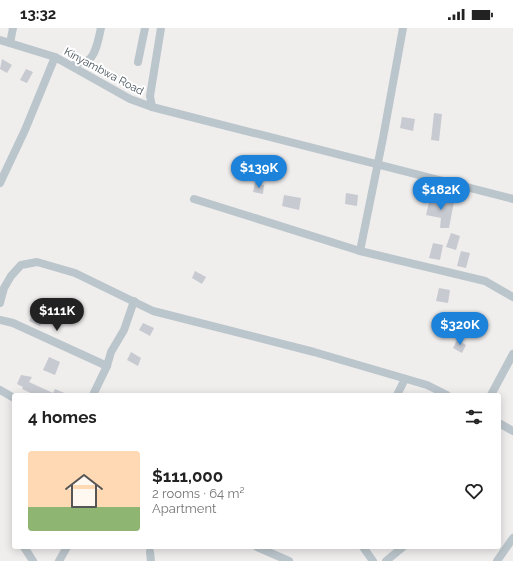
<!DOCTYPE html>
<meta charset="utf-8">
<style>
body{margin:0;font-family:Raleway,sans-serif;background:#f6f6f6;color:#222;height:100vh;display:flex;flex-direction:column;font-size:15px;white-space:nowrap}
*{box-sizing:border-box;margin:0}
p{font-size:13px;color:#767676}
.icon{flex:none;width:22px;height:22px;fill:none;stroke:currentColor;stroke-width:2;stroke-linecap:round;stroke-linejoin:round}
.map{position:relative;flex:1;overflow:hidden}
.drawer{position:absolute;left:12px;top:365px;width:489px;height:156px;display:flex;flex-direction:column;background:#fff;border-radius:4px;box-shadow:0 2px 10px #0003}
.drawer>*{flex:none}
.price{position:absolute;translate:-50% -34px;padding:0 9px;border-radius:14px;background:#1d82d9;color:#fff;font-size:13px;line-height:26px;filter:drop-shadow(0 1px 2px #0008)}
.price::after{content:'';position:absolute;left:50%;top:24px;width:12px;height:9px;margin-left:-6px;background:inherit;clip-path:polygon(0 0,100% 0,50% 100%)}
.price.active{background:#222;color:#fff}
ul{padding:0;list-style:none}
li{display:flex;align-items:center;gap:12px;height:100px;padding:0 16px}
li+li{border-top:1px solid #e0e0e0}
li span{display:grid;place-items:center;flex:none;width:112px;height:80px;border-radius:4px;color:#555}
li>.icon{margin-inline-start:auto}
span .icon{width:48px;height:48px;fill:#fffc;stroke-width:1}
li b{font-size:17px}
h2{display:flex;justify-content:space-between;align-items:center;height:48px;padding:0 16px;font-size:17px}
.status{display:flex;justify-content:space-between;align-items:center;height:28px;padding:0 20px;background:#fff;direction:ltr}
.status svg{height:11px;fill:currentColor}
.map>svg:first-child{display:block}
</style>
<div class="status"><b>13:32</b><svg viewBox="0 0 49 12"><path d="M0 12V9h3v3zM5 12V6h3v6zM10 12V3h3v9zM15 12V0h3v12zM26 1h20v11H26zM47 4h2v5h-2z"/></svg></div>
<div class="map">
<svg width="513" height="533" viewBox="0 0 513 533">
<rect width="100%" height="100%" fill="#f0eded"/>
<g fill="#c7cad0">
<path d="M 2,31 L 12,37 L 7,45 L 0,41 Z"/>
<path d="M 26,41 L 33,44 L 27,55 L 20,52 Z"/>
<path d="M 434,85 L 442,86 L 439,113 L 431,112 Z"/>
<path d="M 402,89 L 415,91 L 413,103 L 400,100 Z"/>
<path d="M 255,155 L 264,157 L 263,166 L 253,164 Z"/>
<path d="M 346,165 L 358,167 L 357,178 L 345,176 Z"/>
<path d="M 284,167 L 301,170 L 299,182 L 282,178 Z"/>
<path d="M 430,170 L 454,174 L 449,200 L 440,200 L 441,190 L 426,187 Z"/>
<path d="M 451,205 L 460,208 L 456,222 L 446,219 Z"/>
<path d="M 433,215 L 443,217 L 440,232 L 429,230 Z"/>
<path d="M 461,223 L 470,225 L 466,240 L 457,238 Z"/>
<path d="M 195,243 L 206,249 L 202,256 L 192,250 Z"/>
<path d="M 439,260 L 450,262 L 448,275 L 436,273 Z"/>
<path d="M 35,279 L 46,284 L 40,298 L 29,293 Z"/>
<path d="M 143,295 L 154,300 L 150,308 L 139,302 Z"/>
<path d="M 457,312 L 466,317 L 462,325 L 453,320 Z"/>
<path d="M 131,324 L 141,330 L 138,338 L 127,332 Z"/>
<path d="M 49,329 L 60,334 L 55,347 L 43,342 Z"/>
<path d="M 21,347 L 32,349 L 29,354 L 53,365 L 55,361 L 69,367 L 35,367 L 22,361 L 23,359 L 17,356 Z"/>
</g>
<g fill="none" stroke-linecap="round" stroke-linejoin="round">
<g stroke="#bbc6cc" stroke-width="8">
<path d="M 161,0 L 150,68 L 152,79 L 513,171"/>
<path d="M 0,12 L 55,29 L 130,71 L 152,79"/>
<path d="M 10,15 L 13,0"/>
<path d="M 138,34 L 145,0"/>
<path d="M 73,38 C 78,33 82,35 88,32 C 96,28 99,8 101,0"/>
<path d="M 0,155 L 25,102 L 55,29"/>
<path d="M 194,171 L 360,223 L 485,253 L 513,269"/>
<path d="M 360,223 L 383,110 L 403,0"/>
<path d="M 0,275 L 4,260 L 11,248 L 21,237 L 37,234 L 75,245 L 153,283 L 314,324 L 427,357 L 447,367"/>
<path d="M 0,292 L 13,295 L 107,338"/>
<path d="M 0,362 L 14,370"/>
<path d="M 93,367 L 107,338 L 111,324 L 124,302 L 134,273"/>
<path d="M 397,367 L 405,351"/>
<path d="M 491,367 L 513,326"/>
<path d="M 499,395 L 513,403"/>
<path d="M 24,519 L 33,533"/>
<path d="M 257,519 L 289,533"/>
<path d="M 363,519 L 373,533"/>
<path d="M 150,524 L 151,533"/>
<path d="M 59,533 L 67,519"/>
<path d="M 386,533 L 403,519"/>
<path d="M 497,533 L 513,510"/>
</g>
</g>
<g text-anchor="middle" stroke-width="4" stroke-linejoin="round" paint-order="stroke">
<g font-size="11" fill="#46525a" stroke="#fff">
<text transform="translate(104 43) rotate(28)" y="4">Kinyambwa Road</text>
</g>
</g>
</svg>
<b class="price" style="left:259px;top:161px">$139K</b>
<b class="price" style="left:441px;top:183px">$182K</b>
<b class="price active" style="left:57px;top:304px">$111K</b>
<b class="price" style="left:460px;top:318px">$320K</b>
<section class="drawer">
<h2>4 homes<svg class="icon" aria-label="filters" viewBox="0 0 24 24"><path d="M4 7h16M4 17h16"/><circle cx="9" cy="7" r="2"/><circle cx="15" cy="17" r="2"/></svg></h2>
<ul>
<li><span style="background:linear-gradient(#ffd9b3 70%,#8fb573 0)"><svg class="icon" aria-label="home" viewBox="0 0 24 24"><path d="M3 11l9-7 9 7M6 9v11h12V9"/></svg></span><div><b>$111,000</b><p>2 rooms · 64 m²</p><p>Apartment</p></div><svg class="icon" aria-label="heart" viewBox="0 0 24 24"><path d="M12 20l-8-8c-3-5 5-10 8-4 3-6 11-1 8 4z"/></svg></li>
</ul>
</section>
</div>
